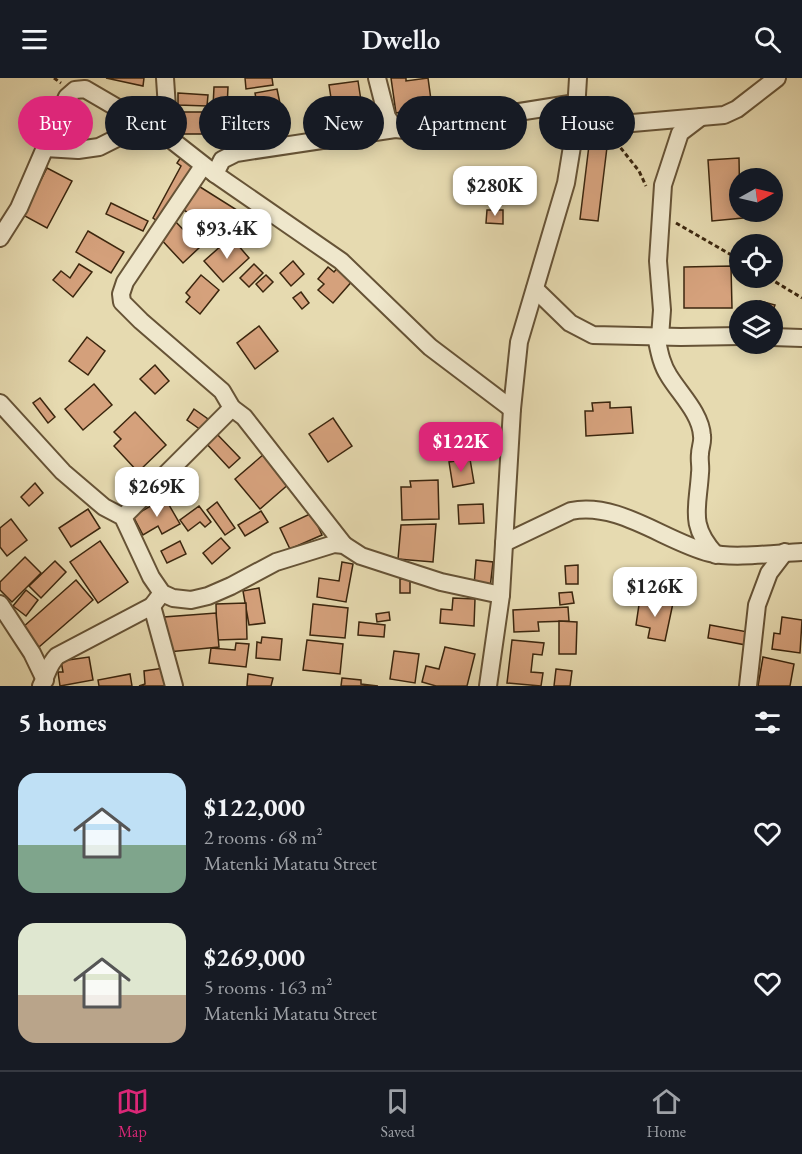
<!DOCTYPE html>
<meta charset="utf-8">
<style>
body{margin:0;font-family:"EB Garamond",serif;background:#242831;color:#f1f3f6;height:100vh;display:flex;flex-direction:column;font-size:22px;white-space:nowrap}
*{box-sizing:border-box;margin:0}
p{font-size:20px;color:#9ea1a6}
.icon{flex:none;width:33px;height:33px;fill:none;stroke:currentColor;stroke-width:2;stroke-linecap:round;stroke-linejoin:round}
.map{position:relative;height:608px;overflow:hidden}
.sheet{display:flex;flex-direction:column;background:#171b24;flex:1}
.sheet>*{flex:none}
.banner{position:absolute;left:18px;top:18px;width:766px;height:54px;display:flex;gap:12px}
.needle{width:39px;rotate:82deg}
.tools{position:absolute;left:729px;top:90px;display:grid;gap:12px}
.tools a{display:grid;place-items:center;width:54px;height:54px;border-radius:50%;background:#171b24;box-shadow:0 3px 15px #0003;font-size:30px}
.price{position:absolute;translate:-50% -51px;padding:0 14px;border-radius:12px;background:#fff;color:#222;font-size:20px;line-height:39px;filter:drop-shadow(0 2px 3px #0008)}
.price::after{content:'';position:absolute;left:50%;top:36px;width:18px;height:14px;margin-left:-9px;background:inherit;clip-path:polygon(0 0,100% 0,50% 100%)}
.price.on{background:#db2777;color:#fff}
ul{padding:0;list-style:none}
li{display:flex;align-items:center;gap:18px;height:150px;padding:0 18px}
li span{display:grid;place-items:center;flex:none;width:168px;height:120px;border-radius:18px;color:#555}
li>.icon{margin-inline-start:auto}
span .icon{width:72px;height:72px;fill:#fffc;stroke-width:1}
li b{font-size:26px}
h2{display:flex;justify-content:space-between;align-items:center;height:72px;padding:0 18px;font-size:26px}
.pill{padding:0 21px;border-radius:27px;background:#171b24;box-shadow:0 3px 15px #0003;font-size:21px;line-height:54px}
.pill.on{background:#db2777;color:#fff}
header{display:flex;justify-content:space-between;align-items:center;height:78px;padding:0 18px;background:#171b24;font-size:27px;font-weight:600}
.dock{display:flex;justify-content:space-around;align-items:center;height:84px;border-top:2px solid #363941;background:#171b24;font-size:16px;color:#9ea1a6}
.dock a{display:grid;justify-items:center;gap:3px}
.dock .on{color:#db2777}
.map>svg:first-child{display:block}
</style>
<header><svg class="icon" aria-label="menu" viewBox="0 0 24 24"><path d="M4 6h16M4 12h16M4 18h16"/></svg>Dwello<svg class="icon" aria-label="search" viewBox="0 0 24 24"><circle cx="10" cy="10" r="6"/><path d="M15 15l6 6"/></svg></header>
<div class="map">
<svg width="802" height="608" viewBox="0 0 802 608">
<rect width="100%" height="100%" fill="#e6dab0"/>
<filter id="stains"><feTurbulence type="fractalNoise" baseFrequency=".00333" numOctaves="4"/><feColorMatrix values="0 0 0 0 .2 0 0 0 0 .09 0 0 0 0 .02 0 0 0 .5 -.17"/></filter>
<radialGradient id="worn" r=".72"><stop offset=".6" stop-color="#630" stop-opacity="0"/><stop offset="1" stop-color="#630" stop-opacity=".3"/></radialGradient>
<g fill="#d5a17c" stroke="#3b260e" stroke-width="1.5">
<path d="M 106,0 L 144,0 L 143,8 Z"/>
<path d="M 245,0 L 272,0 L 273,7 L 246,11 Z"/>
<path d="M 391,0 L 406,0 L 406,3 L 428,0 L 431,22 L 410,26 L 411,32 L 396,35 Z"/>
<path d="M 358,3 L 364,42 L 335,46 L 329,7 Z"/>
<path d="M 214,9 L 228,9 L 227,30 L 213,29 Z"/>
<path d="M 277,11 L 284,45 L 261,49 L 255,15 Z"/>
<path d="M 178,15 L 208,17 L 207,28 L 178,27 Z"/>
<path d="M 151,21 L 162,21 L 162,33 L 150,33 Z"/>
<path d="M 180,34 L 206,34 L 205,56 L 179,56 Z"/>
<path d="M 590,59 L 608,61 L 598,143 L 580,141 Z"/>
<path d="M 183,76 L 200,87 L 163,147 L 153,140 L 181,88 L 177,85 Z"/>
<path d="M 739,80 L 740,134 L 743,134 L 743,140 L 712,143 L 708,82 Z"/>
<path d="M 47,90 L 72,103 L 47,150 L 23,137 Z"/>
<path d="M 476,104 L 479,123 L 470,124 L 467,105 Z"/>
<path d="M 197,107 L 240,134 L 225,158 L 182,131 Z"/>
<path d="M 111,125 L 148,143 L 143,153 L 106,136 Z"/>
<path d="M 487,132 L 503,132 L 503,146 L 486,145 Z"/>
<path d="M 173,141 L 200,169 L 183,185 L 157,157 Z"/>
<path d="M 88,153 L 124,174 L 111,195 L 76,174 Z"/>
<path d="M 231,159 L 249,180 L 223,204 L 204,183 Z"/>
<path d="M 293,183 L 304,196 L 291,208 L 280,195 Z"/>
<path d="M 79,186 L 92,194 L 73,219 L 53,202 L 61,193 L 70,200 Z"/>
<path d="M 254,186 L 263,195 L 249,209 L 240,200 Z"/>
<path d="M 339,188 L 354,201 L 333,225 L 318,212 L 324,206 L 318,201 L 328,189 L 334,194 Z"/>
<path d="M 731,188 L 732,230 L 684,230 L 684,189 Z"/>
<path d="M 201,197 L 219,212 L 200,236 L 186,224 L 190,219 L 186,215 Z"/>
<path d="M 266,197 L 273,204 L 263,214 L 256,206 Z"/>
<path d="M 301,214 L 309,225 L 302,231 L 293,220 Z"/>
<path d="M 760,223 L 775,227 L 772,235 L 772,232 L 757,232 Z"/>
<path d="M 259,248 L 278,273 L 255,291 L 237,265 Z"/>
<path d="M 87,259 L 105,273 L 88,297 L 69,283 Z"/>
<path d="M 155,287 L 169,303 L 155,316 L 140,301 Z"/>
<path d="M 94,306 L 112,327 L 83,352 L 65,331 Z"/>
<path d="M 40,320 L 55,339 L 48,345 L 33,325 Z"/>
<path d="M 610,324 L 610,330 L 631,329 L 633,355 L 586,358 L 585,333 L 593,333 L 592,325 Z"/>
<path d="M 194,331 L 208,341 L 201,352 L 187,342 Z"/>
<path d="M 135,334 L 166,367 L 138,394 L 114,368 L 121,361 L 114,354 Z"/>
<path d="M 333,340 L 352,368 L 328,384 L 309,356 Z"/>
<path d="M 214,353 L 240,380 L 229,390 L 204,363 Z"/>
<path d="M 264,376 L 290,405 L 260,431 L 235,401 Z"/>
<path d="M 470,381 L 474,405 L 453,409 L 449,384 Z"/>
<path d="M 187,396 L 198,414 L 188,421 L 177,402 Z"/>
<path d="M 438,402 L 439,441 L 402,442 L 401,409 L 411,409 L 410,403 Z"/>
<path d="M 35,405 L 43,415 L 29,428 L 21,419 Z"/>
<path d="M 165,420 L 180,446 L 162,456 L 158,448 L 143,457 L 133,438 Z"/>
<path d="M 217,424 L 235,450 L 225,457 L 207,432 Z"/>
<path d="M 483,426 L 484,445 L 459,446 L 458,427 Z"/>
<path d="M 199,428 L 211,444 L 205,449 L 200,444 L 188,453 L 180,442 Z"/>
<path d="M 88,431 L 100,450 L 71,469 L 59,450 Z"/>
<path d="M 261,433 L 268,444 L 245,458 L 238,447 Z"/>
<path d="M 312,435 L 322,457 L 290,471 L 280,450 Z"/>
<path d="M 11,441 L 27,462 L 7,478 L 0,469 L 0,450 Z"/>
<path d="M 436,446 L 433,484 L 398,481 L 401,447 Z"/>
<path d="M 221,460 L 230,470 L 212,486 L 203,475 Z"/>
<path d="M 100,463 L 128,504 L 98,525 L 70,484 Z"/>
<path d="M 180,463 L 186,476 L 167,485 L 161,473 Z"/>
<path d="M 25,479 L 41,495 L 12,524 L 0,512 L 0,504 Z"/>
<path d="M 476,482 L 493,484 L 490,510 L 474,508 Z"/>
<path d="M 55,483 L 66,494 L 41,520 L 29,508 Z"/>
<path d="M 342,484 L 353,486 L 346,524 L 317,519 L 319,500 L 339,503 Z"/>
<path d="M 578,487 L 578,506 L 566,506 L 565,488 Z"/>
<rect x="400" y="501" width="10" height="14"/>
<path d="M 76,502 L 93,522 L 39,569 L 22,550 Z"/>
<path d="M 259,510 L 265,545 L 249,547 L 243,513 Z"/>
<path d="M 26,512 L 38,522 L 26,538 L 13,528 Z"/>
<path d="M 572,514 L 574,525 L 560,527 L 559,515 Z"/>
<path d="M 453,520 L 475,521 L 474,548 L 440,545 L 441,531 L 452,532 Z"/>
<path d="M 640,520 L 673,525 L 665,563 L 648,560 L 650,550 L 636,547 Z"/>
<path d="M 246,525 L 247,561 L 217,562 L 216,526 Z"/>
<path d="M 313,526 L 348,530 L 345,560 L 310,557 Z"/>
<path d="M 568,529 L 569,543 L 538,544 L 539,553 L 514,554 L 513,532 Z"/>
<path d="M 389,534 L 390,542 L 377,544 L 376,536 Z"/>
<path d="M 216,535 L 219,569 L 168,574 L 164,539 Z"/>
<path d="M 782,539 L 802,542 L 800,575 L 772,571 L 774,555 L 780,556 Z"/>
<path d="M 559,543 L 577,544 L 576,576 L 559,576 Z"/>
<path d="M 359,544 L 385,547 L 384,559 L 358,557 Z"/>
<path d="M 710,547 L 748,554 L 746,567 L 708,560 Z"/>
<path d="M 262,559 L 282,561 L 280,582 L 256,580 L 257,564 L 261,565 Z"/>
<path d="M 307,562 L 343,566 L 340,596 L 303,592 Z"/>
<path d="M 512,562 L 544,565 L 542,577 L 533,576 L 531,594 L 543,595 L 541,608 L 507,605 Z"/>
<path d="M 236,565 L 249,566 L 246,589 L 209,585 L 211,570 L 235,572 Z"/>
<path d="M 445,569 L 475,576 L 467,608 L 436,608 L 422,604 L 426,588 L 439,591 Z"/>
<path d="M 394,573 L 419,576 L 415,605 L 390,601 Z"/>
<path d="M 89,579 L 93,602 L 60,608 L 58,594 L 63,594 L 61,583 Z"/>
<path d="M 763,579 L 794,586 L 790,608 L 758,608 Z"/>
<path d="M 164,590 L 165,608 L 139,608 L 145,606 L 144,593 Z"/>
<path d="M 556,591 L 572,593 L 570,608 L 554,608 Z"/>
<path d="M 130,596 L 132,608 L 99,608 L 98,602 Z"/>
<path d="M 248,596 L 273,600 L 271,608 L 247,608 Z"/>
<path d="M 342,600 L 361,602 L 361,606 L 378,608 L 341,608 Z"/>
</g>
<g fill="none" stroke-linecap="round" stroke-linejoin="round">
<defs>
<g id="street">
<path d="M 165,0 L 169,60"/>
<path d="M 377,0 L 387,39 L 395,51 L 405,52 L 576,25"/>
<path d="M 575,50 L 724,37 L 737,31 L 777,0"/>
<path d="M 45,70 L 78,72 L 99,69 L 145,46"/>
<path d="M 203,88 L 125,204 L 121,216 L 122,224 L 141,243 L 222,313 L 232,330 L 244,339 L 344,467"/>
<path d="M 215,96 L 222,82 L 236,75 L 395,51"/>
<path d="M 0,160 L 19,130 L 67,19 L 75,12 L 85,11 L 169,60 L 215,96 L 341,183 L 430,269 L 512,331"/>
<path d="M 535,211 L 570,245 L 593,257 L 681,259 L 740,258"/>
<path d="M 656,258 C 659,272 661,286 669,298 C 680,316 701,336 702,358 C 703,364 700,370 700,376 C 699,382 701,389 700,395 C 698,430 688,447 716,477"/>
<path d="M 660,259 L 662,232 L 658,183 L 663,107 L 680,55 L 701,39"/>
<path d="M 772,259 L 802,260"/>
<path d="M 0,325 L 63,394 L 104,429 L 123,439 L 151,499 L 162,515 L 173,520 L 191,522 L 208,518 L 231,508 L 276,484 L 334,466 L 344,467 L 361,478 L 441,504 L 501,517"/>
<path d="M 123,439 L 232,330"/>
<path d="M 504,465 L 571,433 C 618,423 666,464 710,475 C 732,481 778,475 802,474"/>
<path d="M 0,526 L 32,575 L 45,602"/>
<path d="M 152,528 L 174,608"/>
<path d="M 41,608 C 47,597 48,587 57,578 L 152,528 L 162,515"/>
<path d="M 488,608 L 501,517 L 512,331 L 519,264 L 566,105 L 575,50 L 578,0"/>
<path d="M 748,608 L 757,527 L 769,495 L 785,474"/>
</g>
</defs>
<use href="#street" stroke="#665336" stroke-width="20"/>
<g stroke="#3b260e" stroke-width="3" stroke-dasharray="4.5 3" stroke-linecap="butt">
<path d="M 54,0 L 61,5"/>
<path d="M 616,64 L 639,93 L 646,108"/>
<path d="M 676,145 L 740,182"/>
<path d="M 769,200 L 802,220"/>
</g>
<use href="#street" stroke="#efe7cc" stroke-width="16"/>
</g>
<rect width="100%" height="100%" filter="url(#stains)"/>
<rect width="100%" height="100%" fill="url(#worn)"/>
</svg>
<div class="tools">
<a><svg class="needle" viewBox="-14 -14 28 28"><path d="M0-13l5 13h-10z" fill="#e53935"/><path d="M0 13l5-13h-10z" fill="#9ea1a6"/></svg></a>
<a><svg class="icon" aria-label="locate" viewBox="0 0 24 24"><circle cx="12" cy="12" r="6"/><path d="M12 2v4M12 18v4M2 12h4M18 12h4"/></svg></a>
<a><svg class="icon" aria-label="layers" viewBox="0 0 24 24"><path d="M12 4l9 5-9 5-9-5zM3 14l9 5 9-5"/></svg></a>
</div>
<b class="price" style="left:495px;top:139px">$280K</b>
<b class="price" style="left:227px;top:182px">$93.4K</b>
<b class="price on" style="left:461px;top:395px">$122K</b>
<b class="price" style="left:157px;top:440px">$269K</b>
<b class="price" style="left:655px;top:540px">$126K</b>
<div class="banner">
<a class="pill on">Buy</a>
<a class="pill">Rent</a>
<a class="pill">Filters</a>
<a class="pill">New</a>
<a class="pill">Apartment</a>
<a class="pill">House</a>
</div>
</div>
<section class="sheet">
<h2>5 homes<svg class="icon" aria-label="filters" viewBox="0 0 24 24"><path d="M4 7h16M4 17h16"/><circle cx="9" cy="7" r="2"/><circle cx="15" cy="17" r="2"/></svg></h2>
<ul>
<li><span style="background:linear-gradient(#bfe0f5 60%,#7fa58c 0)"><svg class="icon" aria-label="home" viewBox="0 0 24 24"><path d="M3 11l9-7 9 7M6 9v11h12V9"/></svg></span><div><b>$122,000</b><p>2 rooms · 68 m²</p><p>Matenki Matatu Street</p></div><svg class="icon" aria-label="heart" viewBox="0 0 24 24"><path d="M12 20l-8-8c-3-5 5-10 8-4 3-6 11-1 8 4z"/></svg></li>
<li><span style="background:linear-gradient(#dfe7d0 60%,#b9a48a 0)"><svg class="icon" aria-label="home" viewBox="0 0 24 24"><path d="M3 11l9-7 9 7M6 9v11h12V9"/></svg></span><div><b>$269,000</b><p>5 rooms · 163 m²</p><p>Matenki Matatu Street</p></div><svg class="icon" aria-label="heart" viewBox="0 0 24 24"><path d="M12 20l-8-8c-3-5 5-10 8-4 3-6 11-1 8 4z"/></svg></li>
</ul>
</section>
<nav class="dock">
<a class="on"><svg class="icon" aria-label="map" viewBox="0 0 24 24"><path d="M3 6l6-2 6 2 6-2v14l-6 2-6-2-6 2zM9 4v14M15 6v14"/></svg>Map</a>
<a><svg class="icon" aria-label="saved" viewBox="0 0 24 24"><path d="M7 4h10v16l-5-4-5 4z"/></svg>Saved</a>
<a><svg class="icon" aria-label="home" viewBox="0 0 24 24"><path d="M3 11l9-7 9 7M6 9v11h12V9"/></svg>Home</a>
</nav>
